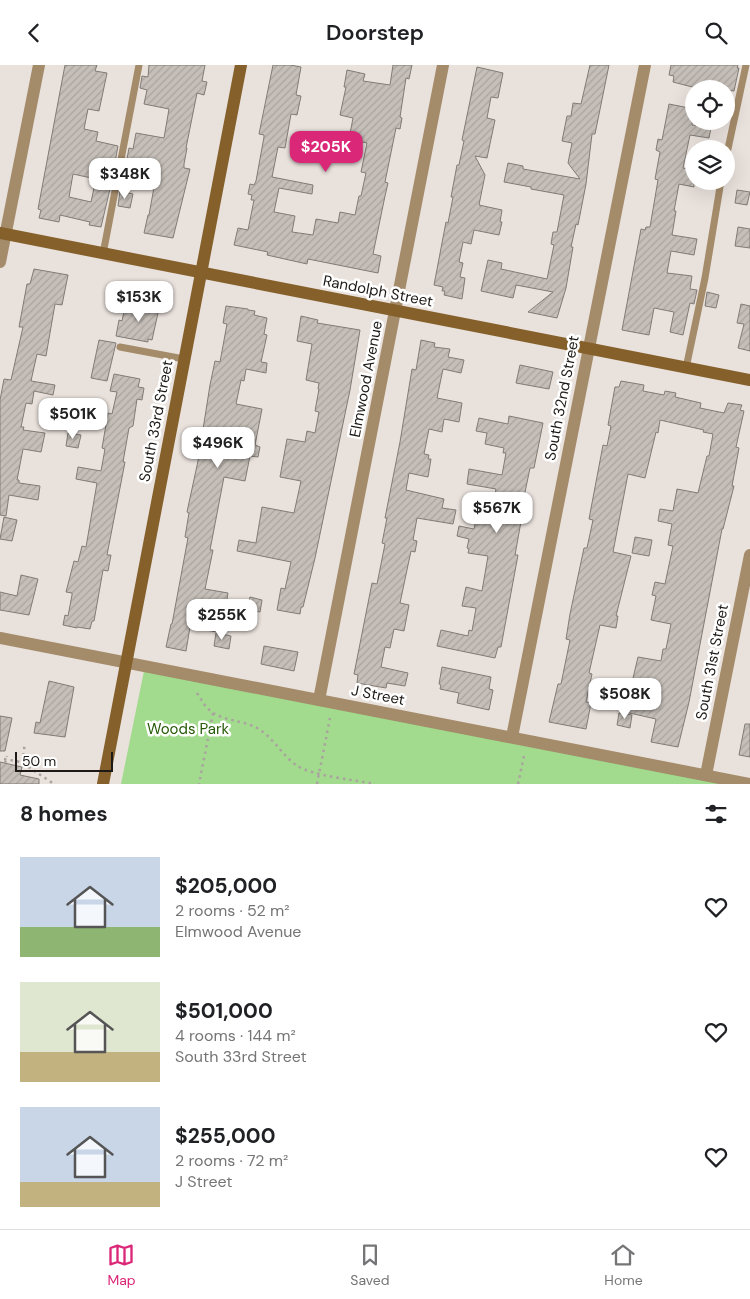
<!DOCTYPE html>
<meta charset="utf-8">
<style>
body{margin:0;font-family:"DM Sans",sans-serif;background:#f2f2f2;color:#202124;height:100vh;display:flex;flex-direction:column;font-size:19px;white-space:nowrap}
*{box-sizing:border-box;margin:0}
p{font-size:16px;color:#757577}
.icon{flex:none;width:28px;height:28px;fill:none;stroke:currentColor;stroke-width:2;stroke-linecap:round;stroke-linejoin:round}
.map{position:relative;height:719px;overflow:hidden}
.drawer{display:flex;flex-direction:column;background:#fff;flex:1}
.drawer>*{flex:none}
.tools{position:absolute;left:685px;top:15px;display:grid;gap:10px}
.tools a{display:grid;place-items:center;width:50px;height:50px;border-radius:50%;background:#fff;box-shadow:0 5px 20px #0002;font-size:25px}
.scale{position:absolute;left:15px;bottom:12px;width:98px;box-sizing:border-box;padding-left:5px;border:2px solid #1c1917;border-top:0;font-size:14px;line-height:18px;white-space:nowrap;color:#1c1917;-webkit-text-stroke:4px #fff;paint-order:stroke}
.price{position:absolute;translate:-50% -42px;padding:0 11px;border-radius:10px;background:#fff;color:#222;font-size:16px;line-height:32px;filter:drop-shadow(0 1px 2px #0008)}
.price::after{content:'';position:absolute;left:50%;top:30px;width:15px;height:11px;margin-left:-8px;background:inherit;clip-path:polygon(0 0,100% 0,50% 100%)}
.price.current{background:#db2777;color:#fff}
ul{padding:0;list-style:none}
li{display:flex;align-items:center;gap:15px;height:125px;padding:0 20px}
li span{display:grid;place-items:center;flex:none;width:140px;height:100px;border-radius:0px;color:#555}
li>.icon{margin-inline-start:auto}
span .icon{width:60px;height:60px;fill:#fffc;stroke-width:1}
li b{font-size:21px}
h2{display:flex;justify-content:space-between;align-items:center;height:60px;padding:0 20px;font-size:21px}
header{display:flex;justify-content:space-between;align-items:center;height:65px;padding:0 20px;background:#fff;font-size:22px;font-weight:600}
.menu{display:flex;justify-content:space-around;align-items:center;height:70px;border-top:1px solid #e0e0e0;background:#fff;font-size:14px;color:#757577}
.menu a{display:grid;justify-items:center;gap:2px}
.menu .current{color:#db2777}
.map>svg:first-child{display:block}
</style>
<header><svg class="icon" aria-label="back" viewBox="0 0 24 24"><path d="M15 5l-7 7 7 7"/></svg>Doorstep<svg class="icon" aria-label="search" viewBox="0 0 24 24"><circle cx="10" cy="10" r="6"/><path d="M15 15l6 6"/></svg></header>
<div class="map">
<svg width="750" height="719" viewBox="0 0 750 719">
<defs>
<pattern id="building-hatch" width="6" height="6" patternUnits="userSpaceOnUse" patternTransform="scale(1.25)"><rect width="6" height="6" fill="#c6bfb9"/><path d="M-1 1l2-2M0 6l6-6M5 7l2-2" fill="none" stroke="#aaa49e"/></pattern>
</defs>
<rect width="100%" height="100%" fill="#e9e1dc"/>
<path fill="#a2db8e" d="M 145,601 L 750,719 L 121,719 Z"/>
<g fill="url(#building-hatch)" stroke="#817b76" fill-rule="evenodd">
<path d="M 65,0 L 97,0 L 95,6 L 107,8 L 99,46 L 88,44 L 84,64 L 98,67 L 96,76 L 118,81 L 115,97 L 109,96 L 104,123 L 110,124 L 101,162 L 89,160 L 90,157 L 60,150 L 59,157 L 39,153 L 41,145 L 38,144 ZM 73,109 L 96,114 L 91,137 L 69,132 Z"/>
<path d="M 149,0 L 205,0 L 202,16 L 207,17 L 204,30 L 197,28 L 186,83 L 187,83 L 184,99 L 184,103 L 190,104 L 173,173 L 144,168 L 148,150 L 149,150 L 156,111 L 153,110 L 154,105 L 126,99 L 129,83 L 133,84 L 136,68 L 164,73 L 169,44 L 144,39 L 147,25 L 140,23 L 142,11 L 148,12 Z"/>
<path d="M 273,0 L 290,0 L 301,2 L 296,30 L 301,31 L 297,50 L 291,49 L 285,83 L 278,82 L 272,112 L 313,120 L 312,129 L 279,123 L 274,147 L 295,151 L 292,167 L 313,170 L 316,154 L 338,158 L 340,147 L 355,150 L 359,131 L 361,131 L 366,108 L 361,107 L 367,78 L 349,74 L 353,53 L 340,50 L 346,22 L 344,22 L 347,5 L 365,9 L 363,16 L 390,20 L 393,0 L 412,0 L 409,14 L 406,13 L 400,52 L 402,53 L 400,64 L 396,63 L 385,117 L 388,118 L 385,131 L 373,189 L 381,191 L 378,208 L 308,194 L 307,199 L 267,190 L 268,187 L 234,180 L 238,163 L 248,165 L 254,135 L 251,135 L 252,130 L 248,129 L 250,119 L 254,120 L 256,116 L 264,72 L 264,70 L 259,69 Z"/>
<path d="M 590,0 L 609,0 L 595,69 L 592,69 L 586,119 L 578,160 L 576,159 L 571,182 L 573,182 L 566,223 L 557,253 L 528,247 L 553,227 L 516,220 L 513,233 L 481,226 L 488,195 L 502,198 L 501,204 L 547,214 L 554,180 L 551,179 L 553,167 L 557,167 L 564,130 L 531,124 L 531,122 L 504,117 L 508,98 L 523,101 L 523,104 L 580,114 L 568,98 L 572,78 L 562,76 L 567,51 L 571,51 L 573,38 L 581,39 Z"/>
<path d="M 671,0 L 738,0 L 737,3 L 739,3 L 734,26 L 726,25 L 726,24 L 700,24 L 673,17 L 674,11 L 669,10 Z"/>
<path d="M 477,2 L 503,8 L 498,33 L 491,32 L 487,53 L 495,55 L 487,93 L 475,91 L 485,110 L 479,140 L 502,145 L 500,157 L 502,157 L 499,170 L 474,165 L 471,179 L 463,177 L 459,197 L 463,198 L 460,212 L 465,213 L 462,234 L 444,230 L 445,226 L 442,226 L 443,222 L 434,220 L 446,157 L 448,158 L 453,132 L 451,132 L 457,100 L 459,100 L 464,76 L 462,75 Z"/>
<path d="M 669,39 L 694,44 L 692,60 L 711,63 L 709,73 L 690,70 L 683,103 L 694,105 L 694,122 L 679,119 L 674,146 L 676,146 L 672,170 L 697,174 L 694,190 L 671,186 L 667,208 L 692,211 L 690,224 L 697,225 L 694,239 L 690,238 L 683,270 L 670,267 L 674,247 L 654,243 L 649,270 L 622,265 L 641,164 L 645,165 L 646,162 L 650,162 L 658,115 L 655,114 L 660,87 L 656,85 L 658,74 L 662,75 Z"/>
<path d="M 737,125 L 750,127 L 747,140 L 735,138 Z"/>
<path d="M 120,126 L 133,129 L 130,143 L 118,141 Z"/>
<path d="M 738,162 L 750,164 L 750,183 L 735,181 Z"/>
<path d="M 34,204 L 68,210 L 62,240 L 55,239 L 46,291 L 37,289 L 31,316 L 55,320 L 53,330 L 34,326 L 32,339 L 26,338 L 21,362 L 24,362 L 23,365 L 45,368 L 41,387 L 23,384 L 17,415 L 19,415 L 19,418 L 40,421 L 38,435 L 9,430 L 6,451 L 0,450 L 0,335 L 4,314 L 11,315 L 23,262 L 19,262 L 27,219 L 30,219 Z"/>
<path d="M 707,227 L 719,230 L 716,243 L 705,241 Z"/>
<path d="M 146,237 L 160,239 L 152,275 L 148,274 L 148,277 L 116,271 L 119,255 L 122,256 L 125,241 L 145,245 Z"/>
<path d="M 741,239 L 750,241 L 750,286 L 738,283 L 744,259 L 737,258 Z"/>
<path d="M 226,241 L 248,244 L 248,245 L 255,246 L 254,250 L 267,253 L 264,269 L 267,270 L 261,297 L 267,298 L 266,308 L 246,304 L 244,316 L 241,315 L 236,339 L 262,344 L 255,380 L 260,382 L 258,392 L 250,391 L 245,416 L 224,412 L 210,485 L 213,485 L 205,524 L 228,528 L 226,540 L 222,539 L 217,567 L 190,562 L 186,586 L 166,582 L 171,559 L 172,559 L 188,473 L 185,472 L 189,448 L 187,447 L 198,396 L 210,320 L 215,296 L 220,297 L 227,259 L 223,258 Z"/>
<path d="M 301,251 L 318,255 L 317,258 L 360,265 L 350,325 L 315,493 L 303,542 L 301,542 L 300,549 L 277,545 L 281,523 L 285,524 L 291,497 L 237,486 L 239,475 L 256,478 L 262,442 L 294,448 L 301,416 L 280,412 L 287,374 L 305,377 L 307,366 L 315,368 L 319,347 L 315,346 L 319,324 L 318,324 L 319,318 L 306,315 L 312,279 L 297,276 Z"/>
<path d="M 99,275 L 116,278 L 107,316 L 91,313 Z"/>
<path d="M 421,275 L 435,278 L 434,282 L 450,284 L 448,292 L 464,295 L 461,308 L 443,304 L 437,333 L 462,338 L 459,357 L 444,354 L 442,367 L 429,364 L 424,389 L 429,390 L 428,394 L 431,394 L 428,412 L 409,408 L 406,425 L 444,434 L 442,443 L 456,445 L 453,459 L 417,453 L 413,475 L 417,476 L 415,487 L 411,486 L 400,538 L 409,540 L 404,566 L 394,564 L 390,583 L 385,582 L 381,602 L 408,608 L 405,621 L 387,618 L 386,623 L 357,618 L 358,610 L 354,609 L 372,518 L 377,519 L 385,479 L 382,478 L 387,453 L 385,453 L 400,377 L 412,304 L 416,305 Z"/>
<path d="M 520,300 L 553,307 L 549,324 L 516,318 Z"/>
<path d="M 114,309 L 140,314 L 138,322 L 144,323 L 142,335 L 137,334 L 133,361 L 129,363 L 123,397 L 125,397 L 107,490 L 111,490 L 108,506 L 103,505 L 94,556 L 92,556 L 90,564 L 77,562 L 77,563 L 63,560 L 65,550 L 68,551 L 72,530 L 72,528 L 66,527 L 74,496 L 78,497 L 82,481 L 86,482 L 97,418 L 76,414 L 78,402 L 101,406 L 105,384 L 102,383 L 108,348 L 112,349 L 117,327 L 110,326 Z"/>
<path d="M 621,316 L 644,320 L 643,326 L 664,330 L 665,326 L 676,328 L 675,332 L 701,338 L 700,343 L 724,348 L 728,338 L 742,340 L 740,345 L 744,346 L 736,382 L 739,383 L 732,421 L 734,421 L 723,464 L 722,464 L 689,637 L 678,682 L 651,677 L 656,654 L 625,647 L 638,592 L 661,596 L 663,584 L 666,584 L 671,559 L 651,555 L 656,531 L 652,530 L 655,517 L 665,519 L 673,481 L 668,480 L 672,459 L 658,456 L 660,444 L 673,446 L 677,424 L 698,428 L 707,391 L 709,391 L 713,369 L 703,367 L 704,365 L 660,355 L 658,368 L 656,367 L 645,413 L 628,409 L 613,487 L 631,491 L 616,551 L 618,551 L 616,563 L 600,560 L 589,608 L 592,609 L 586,637 L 591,638 L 586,664 L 549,657 L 558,619 L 561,619 L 570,575 L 566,574 L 570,549 L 584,483 L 587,483 L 593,455 L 589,454 L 603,380 L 607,381 L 611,361 L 608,360 L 615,322 L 619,322 Z"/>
<path d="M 509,351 L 543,358 L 534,403 L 530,403 L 524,432 L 525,432 L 524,439 L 528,440 L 526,452 L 522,451 L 515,490 L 518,490 L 503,571 L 501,582 L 498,582 L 495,593 L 437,581 L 441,565 L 468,571 L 469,565 L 472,566 L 476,543 L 462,541 L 466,522 L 482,526 L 488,491 L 468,488 L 469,484 L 467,483 L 469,474 L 457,471 L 459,461 L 474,464 L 479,441 L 492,444 L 496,424 L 467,419 L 469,404 L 502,410 L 506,388 L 503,388 L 504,383 L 485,379 L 487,368 L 476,366 L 479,353 L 508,359 Z"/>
<path d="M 68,368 L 81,370 L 78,383 L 66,381 Z"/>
<path d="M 4,452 L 17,455 L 12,476 L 0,474 Z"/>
<path d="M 635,472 L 652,475 L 649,491 L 632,488 Z"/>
<path d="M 21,510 L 38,514 L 29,550 L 0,545 L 0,527 L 17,531 Z"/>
<path d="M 250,532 L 262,535 L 260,547 L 247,544 Z"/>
<path d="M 216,568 L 231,571 L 229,584 L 214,581 Z"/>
<path d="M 264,581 L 298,587 L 294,606 L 261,599 Z"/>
<path d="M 442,602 L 491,612 L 489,624 L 493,625 L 489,645 L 457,638 L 459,628 L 440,624 L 441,620 L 439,619 Z"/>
<path d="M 49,616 L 74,622 L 65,672 L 34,668 L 36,657 L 40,658 Z"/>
<path d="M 619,648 L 632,650 L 630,663 L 617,660 Z"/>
<path d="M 0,651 L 12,653 L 5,686 L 0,686 Z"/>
<path d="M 745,659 L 750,659 L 750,692 L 739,690 Z"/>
<path d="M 0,697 L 22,702 L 20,710 L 39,714 L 39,719 L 0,719 Z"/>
</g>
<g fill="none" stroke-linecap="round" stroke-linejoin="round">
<g stroke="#aaa39f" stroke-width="2.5" stroke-dasharray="2.5 4" stroke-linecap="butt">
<path d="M 197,628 L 206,642 L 213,648 L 199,719"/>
<path d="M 213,648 C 229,657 242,655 257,663 C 273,672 281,689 296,700 C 311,711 356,715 375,719"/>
<path d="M 4,694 L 21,697 L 54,719"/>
<path d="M 22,697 L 25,678"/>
<path d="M 5,698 L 7,691"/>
<path d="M 317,719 L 330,653"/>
<path d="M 518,719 L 524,691"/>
</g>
<g stroke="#a48b6a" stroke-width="7">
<path d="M 726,93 L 746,0"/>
<path d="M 103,189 L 139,0"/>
<path d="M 120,282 L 184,294"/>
<path d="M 686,303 L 705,213 L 721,116"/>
</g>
<g stroke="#a48b6a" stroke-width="12">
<path d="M 0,197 L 39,0"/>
<path d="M 0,573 L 750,719"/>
<path d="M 319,635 L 443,0"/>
<path d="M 512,672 L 645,0"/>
<path d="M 706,710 L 750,490"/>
</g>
<g stroke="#85602b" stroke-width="12">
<path d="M 0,168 L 750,315"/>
<path d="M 103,719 L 241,0"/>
</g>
</g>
<g text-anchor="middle" stroke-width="5" stroke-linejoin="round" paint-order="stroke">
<g font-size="15" fill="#1c1917" stroke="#fff">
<text transform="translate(378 226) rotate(11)" y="5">Randolph Street</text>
<text transform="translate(366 314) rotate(-79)" y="5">Elmwood Avenue</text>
<text transform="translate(562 333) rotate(-79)" y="5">South 32nd Street</text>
<text transform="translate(156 356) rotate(-79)" y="5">South 33rd Street</text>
<text transform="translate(712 597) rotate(-79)" y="5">South 31st Street</text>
<text transform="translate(378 630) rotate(11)" y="5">J Street</text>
</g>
<g font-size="15" fill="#255a06" stroke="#fff">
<text x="188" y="669">Woods Park</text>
</g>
</g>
</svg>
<div class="tools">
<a><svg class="icon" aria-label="locate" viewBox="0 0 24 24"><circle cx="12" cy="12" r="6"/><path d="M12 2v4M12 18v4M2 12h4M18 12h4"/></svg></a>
<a><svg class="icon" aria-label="layers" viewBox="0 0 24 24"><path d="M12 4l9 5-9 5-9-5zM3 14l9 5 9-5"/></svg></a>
</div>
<div class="scale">50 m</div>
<b class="price current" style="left:326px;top:108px">$205K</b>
<b class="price" style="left:125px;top:135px">$348K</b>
<b class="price" style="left:139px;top:258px">$153K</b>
<b class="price" style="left:73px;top:375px">$501K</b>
<b class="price" style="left:218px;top:404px">$496K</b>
<b class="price" style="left:497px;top:469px">$567K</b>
<b class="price" style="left:222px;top:576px">$255K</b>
<b class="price" style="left:625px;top:655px">$508K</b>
</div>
<section class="drawer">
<h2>8 homes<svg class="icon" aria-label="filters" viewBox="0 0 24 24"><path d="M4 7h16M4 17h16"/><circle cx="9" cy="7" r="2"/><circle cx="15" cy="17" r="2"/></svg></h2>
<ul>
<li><span style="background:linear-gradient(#c9d6e8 70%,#8fb573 0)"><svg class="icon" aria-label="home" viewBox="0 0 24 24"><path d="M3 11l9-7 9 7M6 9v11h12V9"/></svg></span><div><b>$205,000</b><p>2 rooms · 52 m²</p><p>Elmwood Avenue</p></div><svg class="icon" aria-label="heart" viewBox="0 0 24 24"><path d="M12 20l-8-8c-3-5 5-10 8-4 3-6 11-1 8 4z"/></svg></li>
<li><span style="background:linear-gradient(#dfe7d0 70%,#c2b280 0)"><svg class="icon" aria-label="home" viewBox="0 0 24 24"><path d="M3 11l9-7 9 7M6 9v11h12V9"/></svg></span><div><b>$501,000</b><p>4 rooms · 144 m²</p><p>South 33rd Street</p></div><svg class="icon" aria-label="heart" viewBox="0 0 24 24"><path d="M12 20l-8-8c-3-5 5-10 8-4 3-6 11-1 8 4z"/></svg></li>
<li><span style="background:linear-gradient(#c9d6e8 75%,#c2b280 0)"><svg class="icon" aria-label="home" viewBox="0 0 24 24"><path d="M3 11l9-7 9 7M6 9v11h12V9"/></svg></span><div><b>$255,000</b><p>2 rooms · 72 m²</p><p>J Street</p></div><svg class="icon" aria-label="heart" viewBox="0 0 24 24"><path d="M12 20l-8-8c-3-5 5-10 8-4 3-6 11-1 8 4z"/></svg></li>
</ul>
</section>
<nav class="menu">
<a class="current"><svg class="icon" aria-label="map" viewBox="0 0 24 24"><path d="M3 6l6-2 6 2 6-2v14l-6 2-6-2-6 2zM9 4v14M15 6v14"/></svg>Map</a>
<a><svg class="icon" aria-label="saved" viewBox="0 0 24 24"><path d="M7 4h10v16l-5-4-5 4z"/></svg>Saved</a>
<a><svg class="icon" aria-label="home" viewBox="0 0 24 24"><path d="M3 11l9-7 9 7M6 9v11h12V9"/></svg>Home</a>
</nav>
